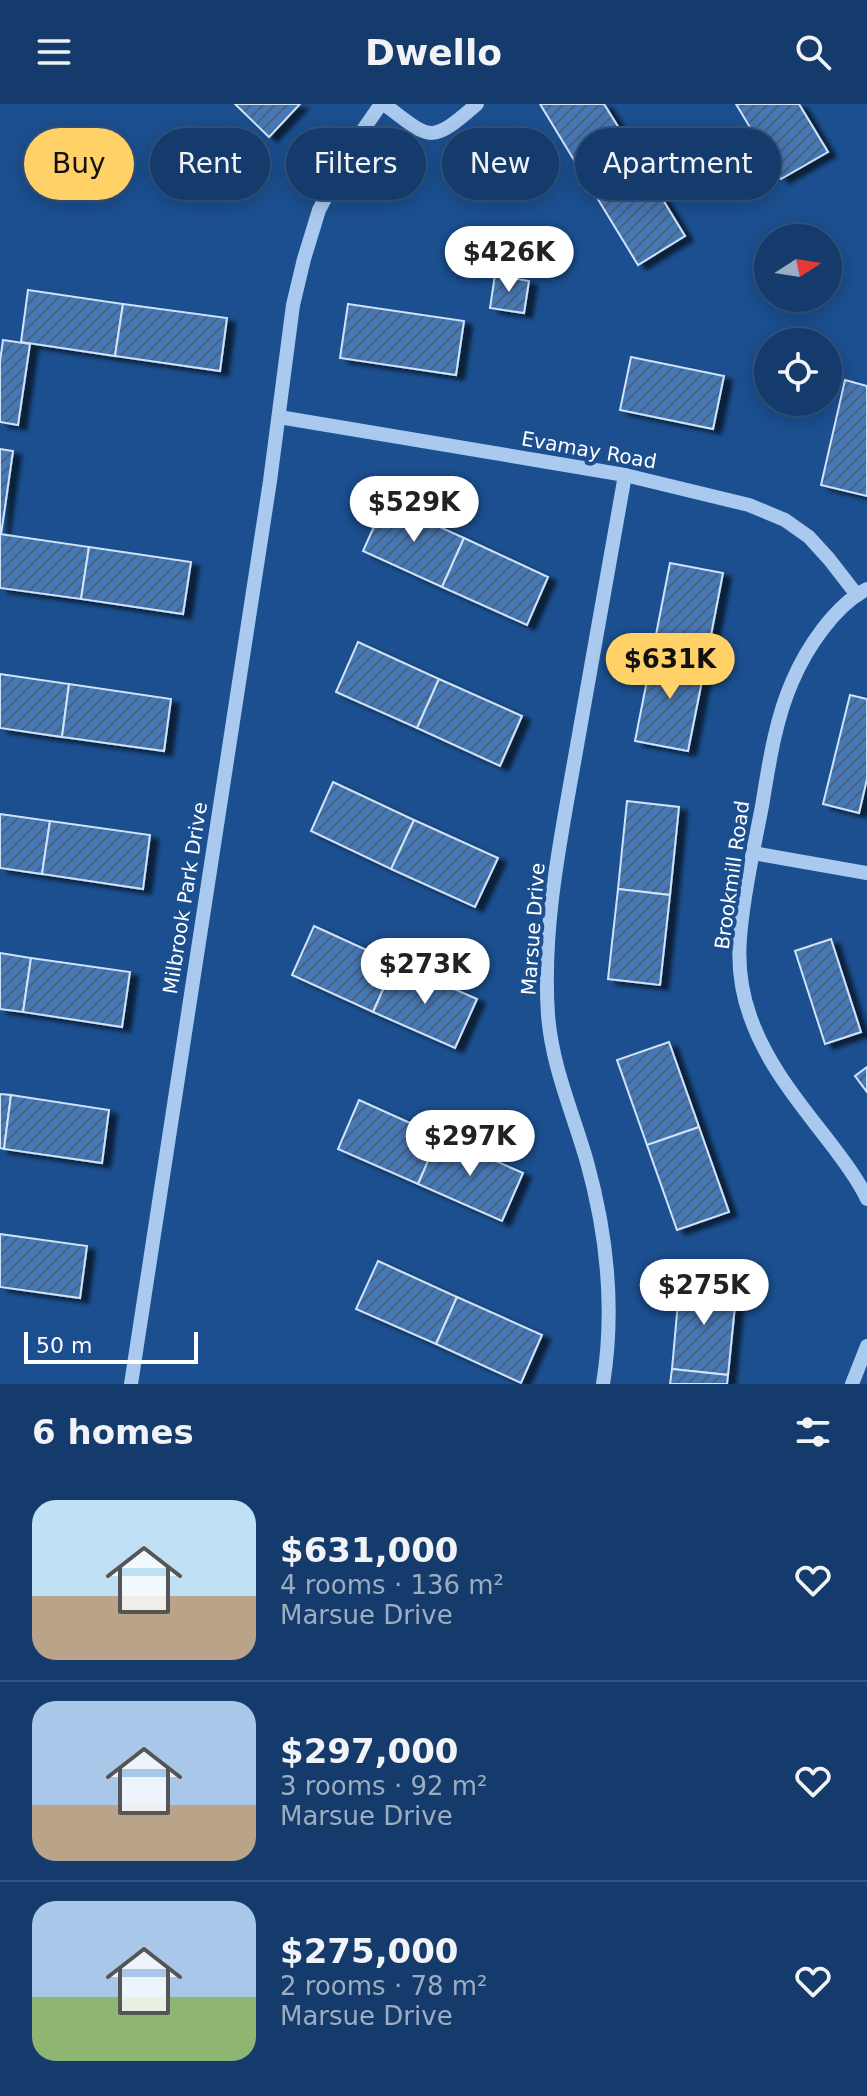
<!DOCTYPE html>
<meta charset="utf-8">
<style>
body{margin:0;font-family:"DejaVu Sans",sans-serif;background:#1d4271;color:#f1f3f6;height:100vh;display:flex;flex-direction:column;font-size:30px;white-space:nowrap}
*{box-sizing:border-box;margin:0}
p{font-size:26px;color:#9dadc1}
.icon{flex:none;width:44px;height:44px;fill:none;stroke:currentColor;stroke-width:2;stroke-linecap:round;stroke-linejoin:round}
.map{position:relative;height:1280px;overflow:hidden}
.details{display:flex;flex-direction:column;background:#143b6b;flex:1}
.details>*{flex:none}
.top-card{position:absolute;left:24px;top:24px;width:820px;height:72px;display:flex;gap:16px}
.needle{width:52px;rotate:78deg}
.controls{position:absolute;left:754px;top:120px;display:grid;gap:16px}
.controls a{display:grid;place-items:center;width:88px;height:88px;border-radius:50%;background:#143b6b;box-shadow:0 4px 20px #0003,0 0 0 2px #33557e;font-size:40px}
.scale{position:absolute;left:24px;bottom:20px;width:174px;box-sizing:border-box;padding-left:8px;border:4px solid #fff;border-top:0;font-size:22px;line-height:28px;white-space:nowrap;color:#fff;-webkit-text-stroke:6px #1b4f8f;paint-order:stroke}
.price{position:absolute;translate:-50% -68px;padding:0 18px;border-radius:28px;background:#fff;color:#222;font-size:26px;line-height:52px;filter:drop-shadow(0 2px 4px #0008)}
.price::after{content:'';position:absolute;left:50%;top:48px;width:24px;height:18px;margin-left:-12px;background:inherit;clip-path:polygon(0 0,100% 0,50% 100%)}
.price.selected{background:#ffd166;color:#111}
ul{padding:0;list-style:none}
li{display:flex;align-items:center;gap:24px;height:200px;padding:0 32px}
li+li{border-top:2px solid #33557e}
li span{display:grid;place-items:center;flex:none;width:224px;height:160px;border-radius:24px;color:#555}
li>.icon{margin-inline-start:auto}
span .icon{width:96px;height:96px;fill:#fffc;stroke-width:1}
li b{font-size:34px}
h2{display:flex;justify-content:space-between;align-items:center;height:96px;padding:0 32px;font-size:34px}
.chip{padding:0 28px;border-radius:36px;background:#143b6b;box-shadow:0 4px 20px #0003,0 0 0 2px #33557e;font-size:28px;line-height:72px}
.chip.selected{background:#ffd166;color:#111}
header{display:flex;justify-content:space-between;align-items:center;height:104px;padding:0 32px;background:#143b6b;font-size:36px;font-weight:800}
.map>svg:first-child{display:block}
</style>
<header><svg class="icon" aria-label="menu" viewBox="0 0 24 24"><path d="M4 6h16M4 12h16M4 18h16"/></svg>Dwello<svg class="icon" aria-label="search" viewBox="0 0 24 24"><circle cx="10" cy="10" r="6"/><path d="M15 15l6 6"/></svg></header>
<div class="map">
<svg width="867" height="1280" viewBox="0 0 867 1280">
<defs>
<pattern id="building-hatch" width="6" height="6" patternUnits="userSpaceOnUse" patternTransform="scale(2)"><rect width="6" height="6" fill="#4478b7"/><path d="M-1 1l2-2M0 6l6-6M5 7l2-2" fill="none" stroke="#486282"/></pattern>
<filter id="shadow"><feDropShadow dx="8" dy="4.5" stdDeviation="2" flood-color="#0009"/></filter>
</defs>
<rect width="100%" height="100%" fill="#1b4f8f"/>
<g fill="url(#building-hatch)" stroke="#cfe3fa" stroke-width="2" filter="url(#shadow)">
<path d="M 235,0 L 300,0 L 269,33 Z"/>
<path d="M 540,0 L 604,0 L 632,45 L 585,74 Z"/>
<path d="M 736,0 L 799,0 L 828,48 L 781,75 Z"/>
<path d="M 632,45 L 685,132 L 638,161 L 585,74 Z"/>
<path d="M 495,171 L 529,177 L 524,209 L 490,204 Z"/>
<path d="M 28,186 L 123,200 L 115,252 L 21,238 Z"/>
<path d="M 123,200 L 227,214 L 220,267 L 115,252 Z"/>
<path d="M 348,200 L 464,217 L 456,271 L 340,254 Z"/>
<path d="M 3,236 L 30,240 L 18,321 L 0,318 L 0,257 Z"/>
<path d="M 631,253 L 724,272 L 713,325 L 620,306 Z"/>
<path d="M 845,276 L 867,282 L 867,392 L 821,381 Z"/>
<path d="M 0,345 L 13,347 L 1,431 L 0,430 Z"/>
<path d="M 385,398 L 464,434 L 442,483 L 363,447 Z"/>
<path d="M 0,430 L 89,443 L 81,495 L 0,484 Z"/>
<path d="M 464,434 L 548,473 L 527,521 L 442,483 Z"/>
<path d="M 89,443 L 191,458 L 183,510 L 81,495 Z"/>
<path d="M 670,459 L 723,469 L 706,557 L 653,546 Z"/>
<path d="M 358,538 L 439,575 L 417,624 L 336,588 Z"/>
<path d="M 653,546 L 706,557 L 688,647 L 635,637 Z"/>
<path d="M 0,570 L 69,580 L 62,633 L 0,624 Z"/>
<path d="M 439,575 L 522,612 L 500,662 L 417,624 Z"/>
<path d="M 69,580 L 171,595 L 164,647 L 62,633 Z"/>
<path d="M 850,591 L 867,595 L 867,675 L 859,709 L 823,700 Z"/>
<path d="M 333,678 L 414,716 L 391,765 L 311,727 Z"/>
<path d="M 627,697 L 679,703 L 670,791 L 618,785 Z"/>
<path d="M 0,710 L 50,717 L 42,770 L 0,764 Z"/>
<path d="M 414,716 L 498,754 L 475,803 L 391,765 Z"/>
<path d="M 50,717 L 150,731 L 143,785 L 42,770 Z"/>
<path d="M 618,785 L 670,791 L 660,881 L 608,875 Z"/>
<path d="M 314,822 L 395,859 L 373,908 L 292,871 Z"/>
<path d="M 831,835 L 861,928 L 825,940 L 795,847 Z"/>
<path d="M 0,849 L 31,854 L 23,908 L 0,905 Z"/>
<path d="M 31,854 L 130,868 L 122,923 L 23,908 Z"/>
<path d="M 395,859 L 477,895 L 455,944 L 373,908 Z"/>
<path d="M 669,938 L 699,1023 L 647,1041 L 617,956 Z"/>
<path d="M 867,963 L 867,988 L 855,972 Z"/>
<path d="M 0,990 L 11,991 L 4,1045 L 0,1044 Z"/>
<path d="M 11,991 L 109,1006 L 102,1059 L 4,1045 Z"/>
<path d="M 359,996 L 439,1032 L 418,1080 L 338,1045 Z"/>
<path d="M 699,1023 L 729,1108 L 677,1126 L 647,1041 Z"/>
<path d="M 439,1032 L 523,1069 L 502,1117 L 418,1080 Z"/>
<path d="M 0,1130 L 87,1142 L 80,1194 L 0,1183 Z"/>
<path d="M 378,1157 L 457,1193 L 436,1240 L 356,1205 Z"/>
<path d="M 680,1176 L 737,1182 L 728,1271 L 672,1265 Z"/>
<path d="M 457,1193 L 542,1231 L 521,1279 L 436,1240 Z"/>
<path d="M 672,1265 L 728,1271 L 727,1280 L 670,1280 Z"/>
</g>
<g fill="none" stroke-linecap="round" stroke-linejoin="round">
<g stroke="#a9c9ee" stroke-width="14">
<path d="M 384,0 C 431,36 430,41 477,0"/>
<path d="M 279,313 L 625,371 L 749,401 L 785,416 L 809,433 L 829,455 L 857,491"/>
<path d="M 867,485 C 834,502 806,545 792,578 C 775,617 769,660 762,702 C 754,744 743,791 740,834 C 738,859 741,887 750,912 C 767,962 802,1002 834,1044 C 846,1060 859,1077 867,1095"/>
<path d="M 753,749 L 867,769"/>
<path d="M 131,1280 L 270,377 L 293,201 L 304,155 L 319,106 L 356,36 L 381,0"/>
<path d="M 603,1280 C 615,1206 607,1130 587,1058 C 573,1009 552,963 548,911 C 542,824 560,738 575,653 C 592,559 609,465 625,371"/>
<path d="M 852,1280 L 867,1242"/>
</g>
</g>
<g text-anchor="middle" stroke-width="8" stroke-linejoin="round" paint-order="stroke">
<g font-size="20" fill="#fff" stroke="#1b4f8f">
<text transform="translate(589 346) rotate(10)" y="7">Evamay Road</text>
<text transform="translate(732 771) rotate(-82)" y="7">Brookmill Road</text>
<text transform="translate(185 794) rotate(-81)" y="7">Milbrook Park Drive</text>
<text transform="translate(533 825) rotate(-86)" y="7">Marsue Drive</text>
</g>
</g>
</svg>
<div class="controls">
<a><svg class="needle" viewBox="-14 -14 28 28"><path d="M0-13l5 13h-10z" fill="#e53935"/><path d="M0 13l5-13h-10z" fill="#9dadc1"/></svg></a>
<a><svg class="icon" aria-label="locate" viewBox="0 0 24 24"><circle cx="12" cy="12" r="6"/><path d="M12 2v4M12 18v4M2 12h4M18 12h4"/></svg></a>
</div>
<div class="scale">50 m</div>
<b class="price" style="left:509px;top:190px">$426K</b>
<b class="price" style="left:414px;top:440px">$529K</b>
<b class="price selected" style="left:670px;top:597px">$631K</b>
<b class="price" style="left:425px;top:902px">$273K</b>
<b class="price" style="left:470px;top:1074px">$297K</b>
<b class="price" style="left:704px;top:1223px">$275K</b>
<div class="top-card">
<a class="chip selected">Buy</a>
<a class="chip">Rent</a>
<a class="chip">Filters</a>
<a class="chip">New</a>
<a class="chip">Apartment</a>
</div>
</div>
<section class="details">
<h2>6 homes<svg class="icon" aria-label="filters" viewBox="0 0 24 24"><path d="M4 7h16M4 17h16"/><circle cx="9" cy="7" r="2"/><circle cx="15" cy="17" r="2"/></svg></h2>
<ul>
<li><span style="background:linear-gradient(#bfe0f5 60%,#b9a48a 0)"><svg class="icon" aria-label="home" viewBox="0 0 24 24"><path d="M3 11l9-7 9 7M6 9v11h12V9"/></svg></span><div><b>$631,000</b><p>4 rooms · 136 m²</p><p>Marsue Drive</p></div><svg class="icon" aria-label="heart" viewBox="0 0 24 24"><path d="M12 20l-8-8c-3-5 5-10 8-4 3-6 11-1 8 4z"/></svg></li>
<li><span style="background:linear-gradient(#a9c7e8 65%,#b9a48a 0)"><svg class="icon" aria-label="home" viewBox="0 0 24 24"><path d="M3 11l9-7 9 7M6 9v11h12V9"/></svg></span><div><b>$297,000</b><p>3 rooms · 92 m²</p><p>Marsue Drive</p></div><svg class="icon" aria-label="heart" viewBox="0 0 24 24"><path d="M12 20l-8-8c-3-5 5-10 8-4 3-6 11-1 8 4z"/></svg></li>
<li><span style="background:linear-gradient(#a9c7e8 60%,#8fb573 0)"><svg class="icon" aria-label="home" viewBox="0 0 24 24"><path d="M3 11l9-7 9 7M6 9v11h12V9"/></svg></span><div><b>$275,000</b><p>2 rooms · 78 m²</p><p>Marsue Drive</p></div><svg class="icon" aria-label="heart" viewBox="0 0 24 24"><path d="M12 20l-8-8c-3-5 5-10 8-4 3-6 11-1 8 4z"/></svg></li>
</ul>
</section>
